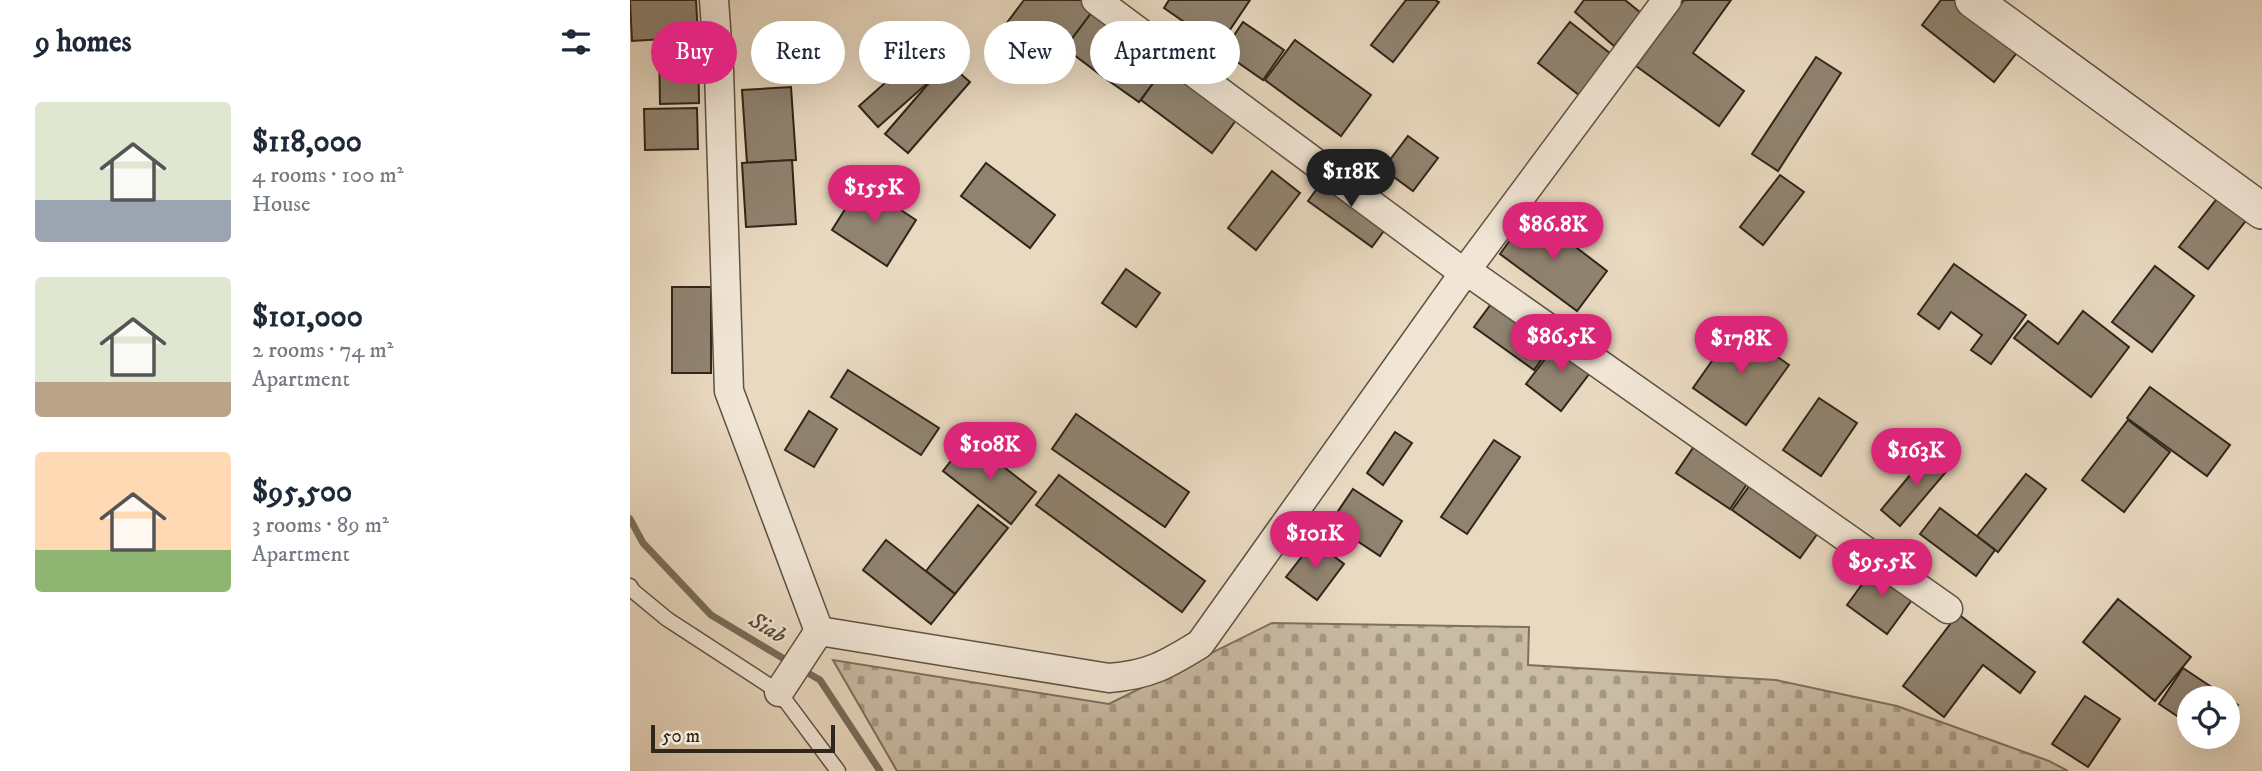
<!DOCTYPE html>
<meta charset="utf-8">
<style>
body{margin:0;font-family:"IM FELL DW Pica",serif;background:#f2f2f3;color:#1f2937;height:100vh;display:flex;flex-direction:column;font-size:26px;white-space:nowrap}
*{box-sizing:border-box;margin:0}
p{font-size:23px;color:#747a83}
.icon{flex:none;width:38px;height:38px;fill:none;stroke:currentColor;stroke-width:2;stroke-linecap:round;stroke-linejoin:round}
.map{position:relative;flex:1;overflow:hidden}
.details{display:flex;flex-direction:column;background:#fff;width:630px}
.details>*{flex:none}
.guide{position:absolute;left:21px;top:21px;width:665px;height:63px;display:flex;gap:14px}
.controls{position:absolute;left:1547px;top:686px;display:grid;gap:14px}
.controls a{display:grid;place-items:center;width:63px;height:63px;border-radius:50%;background:#fff;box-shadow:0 7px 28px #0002;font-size:35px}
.scale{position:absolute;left:21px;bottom:18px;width:184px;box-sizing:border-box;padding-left:7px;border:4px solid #302619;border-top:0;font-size:19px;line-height:24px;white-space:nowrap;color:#302619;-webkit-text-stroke:5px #f1e6d6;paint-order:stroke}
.price{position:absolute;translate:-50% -60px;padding:0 16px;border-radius:24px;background:#db2777;color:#fff;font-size:23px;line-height:46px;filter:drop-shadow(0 2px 4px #0008)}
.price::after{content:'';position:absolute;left:50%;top:42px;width:21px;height:16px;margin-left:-10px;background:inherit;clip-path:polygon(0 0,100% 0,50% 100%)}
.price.on{background:#222;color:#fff}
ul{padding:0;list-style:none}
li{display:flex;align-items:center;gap:21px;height:175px;padding:0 35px}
li span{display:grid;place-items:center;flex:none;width:196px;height:140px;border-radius:7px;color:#555}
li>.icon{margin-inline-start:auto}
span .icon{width:84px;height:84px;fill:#fffc;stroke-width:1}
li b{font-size:30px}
h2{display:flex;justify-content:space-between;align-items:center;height:84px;padding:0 35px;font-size:30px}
.chip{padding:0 24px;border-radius:32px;background:#fff;box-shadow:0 7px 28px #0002;font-size:24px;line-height:63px}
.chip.on{background:#db2777;color:#fff}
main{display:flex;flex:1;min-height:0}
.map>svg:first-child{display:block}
</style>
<main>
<section class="details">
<h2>9 homes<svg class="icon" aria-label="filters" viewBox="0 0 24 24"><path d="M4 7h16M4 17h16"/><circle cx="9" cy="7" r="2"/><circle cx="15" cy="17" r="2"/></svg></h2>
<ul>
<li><span style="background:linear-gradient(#dfe7d0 70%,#9aa5b1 0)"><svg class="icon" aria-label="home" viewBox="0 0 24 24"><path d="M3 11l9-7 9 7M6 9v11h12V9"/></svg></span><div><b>$118,000</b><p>4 rooms · 100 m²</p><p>House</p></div></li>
<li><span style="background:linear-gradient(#dfe7d0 75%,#b9a48a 0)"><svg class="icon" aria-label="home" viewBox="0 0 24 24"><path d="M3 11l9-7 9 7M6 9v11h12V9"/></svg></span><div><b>$101,000</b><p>2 rooms · 74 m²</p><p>Apartment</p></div></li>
<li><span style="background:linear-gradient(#ffd9b3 70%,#8fb573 0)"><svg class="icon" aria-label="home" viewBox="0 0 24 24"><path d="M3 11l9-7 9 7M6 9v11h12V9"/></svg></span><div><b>$95,500</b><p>3 rooms · 89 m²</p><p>Apartment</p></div></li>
</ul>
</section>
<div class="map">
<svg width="1632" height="771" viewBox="0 0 1632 771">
<defs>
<pattern id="cemetery-stones" width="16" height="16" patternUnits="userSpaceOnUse" patternTransform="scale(1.75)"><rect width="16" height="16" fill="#cabba4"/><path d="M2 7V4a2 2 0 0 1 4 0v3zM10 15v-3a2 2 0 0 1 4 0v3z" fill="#a49885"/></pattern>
</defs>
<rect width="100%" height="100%" fill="#e9d9c0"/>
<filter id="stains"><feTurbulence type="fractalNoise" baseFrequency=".00286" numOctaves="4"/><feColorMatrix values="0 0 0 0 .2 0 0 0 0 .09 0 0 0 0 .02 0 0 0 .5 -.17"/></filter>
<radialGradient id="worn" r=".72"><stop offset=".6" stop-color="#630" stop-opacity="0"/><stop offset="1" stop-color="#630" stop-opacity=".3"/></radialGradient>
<path fill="url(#cemetery-stones)" stroke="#7d705e" stroke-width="2" d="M 642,623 L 899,627 L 898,665 L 1146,680 L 1267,706 L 1419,761 L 1438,771 L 267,771 L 203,660 L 479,704 Z"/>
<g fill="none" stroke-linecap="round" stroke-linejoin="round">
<g stroke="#796d5b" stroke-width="7">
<path d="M 0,519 L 13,543 L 81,615 L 161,663"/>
<path d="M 171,669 L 190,680 L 250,771"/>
</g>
</g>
<g fill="#908370" stroke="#302619" stroke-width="2">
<path d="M 0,0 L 66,0 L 68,37 L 2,41 Z"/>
<path d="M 394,0 L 453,0 L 465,8 L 426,60 L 376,24 Z"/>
<path d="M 539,0 L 620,0 L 589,46 L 534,8 Z"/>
<path d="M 776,0 L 805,0 L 809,2 L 763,62 L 741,45 Z"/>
<path d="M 954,0 L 995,0 L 1011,13 L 984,46 L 945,12 Z"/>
<path d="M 1054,0 L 1101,0 L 1063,53 L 1114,91 L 1089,126 L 1006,66 Z"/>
<path d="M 1311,0 L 1325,0 L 1389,50 L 1364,82 L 1292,25 Z"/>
<path d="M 465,8 L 502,36 L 472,76 L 435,48 Z"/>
<path d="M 613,22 L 654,50 L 633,80 L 593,52 Z"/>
<path d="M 940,22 L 981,54 L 949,95 L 908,63 Z"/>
<path d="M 502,36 L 539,62 L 509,102 L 472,76 Z"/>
<path d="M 665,40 L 741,95 L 711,136 L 635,80 Z"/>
<path d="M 68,42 L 69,103 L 30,104 L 29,43 Z"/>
<path d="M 1186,57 L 1211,73 L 1148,171 L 1122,154 Z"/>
<path d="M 282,59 L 301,80 L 248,127 L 229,106 Z"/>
<path d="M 540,60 L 612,112 L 582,153 L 511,100 Z"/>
<path d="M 317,62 L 340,82 L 278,153 L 255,134 Z"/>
<path d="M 161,87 L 166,160 L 117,163 L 112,90 Z"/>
<path d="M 67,108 L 68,149 L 15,150 L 14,109 Z"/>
<path d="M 778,136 L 808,158 L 783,191 L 753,169 Z"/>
<path d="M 162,160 L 166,224 L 116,227 L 112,163 Z"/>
<path d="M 356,163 L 425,215 L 400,248 L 331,196 Z"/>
<path d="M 642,171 L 670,193 L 626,250 L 598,228 Z"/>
<path d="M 700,171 L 764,217 L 742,247 L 678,201 Z"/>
<path d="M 1150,175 L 1174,192 L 1133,245 L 1110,227 Z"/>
<path d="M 231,184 L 286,220 L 257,266 L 202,230 Z"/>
<path d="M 1593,191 L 1622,213 L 1578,269 L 1549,247 Z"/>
<path d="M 900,212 L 977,271 L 947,311 L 870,254 Z"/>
<path d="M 1324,264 L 1396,315 L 1361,364 L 1341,350 L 1352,335 L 1321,312 L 1309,329 L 1288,314 Z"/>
<path d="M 1525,266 L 1564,296 L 1522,352 L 1482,322 Z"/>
<path d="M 496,269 L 530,293 L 506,327 L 472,303 Z"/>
<rect x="42" y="287" width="39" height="86"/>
<path d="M 864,300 L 923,343 L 904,370 L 844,327 Z"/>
<path d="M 1453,311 L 1499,347 L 1461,397 L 1384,338 L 1398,321 L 1428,344 Z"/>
<path d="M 1106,327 L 1159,365 L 1116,425 L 1063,388 Z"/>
<path d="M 931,338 L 966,365 L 931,411 L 896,384 Z"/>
<path d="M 218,370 L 309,428 L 291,455 L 201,397 Z"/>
<path d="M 1520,387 L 1600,445 L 1577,476 L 1497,418 Z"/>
<path d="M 1189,398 L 1227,423 L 1191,476 L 1153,450 Z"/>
<path d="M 179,411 L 207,429 L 184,467 L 155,450 Z"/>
<path d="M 446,414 L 559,492 L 535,527 L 422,449 Z"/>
<path d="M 1498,420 L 1540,452 L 1494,512 L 1452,480 Z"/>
<path d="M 765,432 L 782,443 L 753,485 L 737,473 Z"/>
<path d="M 338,439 L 406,492 L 381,524 L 313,471 Z"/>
<path d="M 864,440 L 890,457 L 837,534 L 811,517 Z"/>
<path d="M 1067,442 L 1121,478 L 1100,509 L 1046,473 Z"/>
<path d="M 1301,450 L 1321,466 L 1270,526 L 1251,510 Z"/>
<path d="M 1396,474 L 1416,489 L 1368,552 L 1347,536 Z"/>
<path d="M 429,475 L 575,581 L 552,612 L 406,505 Z"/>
<path d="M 1125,478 L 1193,526 L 1170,558 L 1102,510 Z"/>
<path d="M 723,489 L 772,521 L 750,556 L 700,523 Z"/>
<path d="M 348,505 L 378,528 L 325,594 L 296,571 Z"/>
<path d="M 1310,508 L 1365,550 L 1346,576 L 1290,534 Z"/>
<path d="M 256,540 L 325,594 L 301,624 L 233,570 Z"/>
<path d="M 684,541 L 714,564 L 687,600 L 656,577 Z"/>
<path d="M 1247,564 L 1287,593 L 1257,634 L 1217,605 Z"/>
<path d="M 1488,599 L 1561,657 L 1525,701 L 1453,642 Z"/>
<path d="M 1328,614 L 1405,672 L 1390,693 L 1353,665 L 1314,717 L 1273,686 Z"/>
<path d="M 1553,668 L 1598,698 L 1559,698 L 1559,724 L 1529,704 Z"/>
<path d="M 1455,696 L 1490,719 L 1458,767 L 1422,744 Z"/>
<path d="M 1598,698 L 1608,705 L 1598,720 Z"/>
</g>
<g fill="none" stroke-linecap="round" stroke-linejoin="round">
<defs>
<path id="service" d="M 0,586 L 3,591 L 37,619 L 149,692 L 208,771"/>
<g id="minor">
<path d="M 84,0 L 89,70 L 99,391 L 189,631"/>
<path d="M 466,0 L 834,273 L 847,278 L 1318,609"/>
<path d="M 189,631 L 479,678 C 519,675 536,665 570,644 L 834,273 L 1037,0"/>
<path d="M 149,692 L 189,631"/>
</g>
<path id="tertiary" d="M 1343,0 L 1632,211"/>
</defs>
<use href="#service" stroke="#5e5343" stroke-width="17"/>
<use href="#minor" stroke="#5e5343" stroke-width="31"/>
<use href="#tertiary" stroke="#5e5343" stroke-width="38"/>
<use href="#service" stroke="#f1e6d6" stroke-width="14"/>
<use href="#minor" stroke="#f1e6d6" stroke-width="28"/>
<use href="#tertiary" stroke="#f1e6d6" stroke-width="35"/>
</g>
<g text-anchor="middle" stroke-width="5" stroke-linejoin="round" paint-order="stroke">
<g font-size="23" font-style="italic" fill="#55493a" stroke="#f1e6d6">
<text transform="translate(138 627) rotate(31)" y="8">Siab</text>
</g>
</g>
<rect width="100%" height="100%" filter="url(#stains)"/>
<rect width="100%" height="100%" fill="url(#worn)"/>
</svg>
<div class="controls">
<a><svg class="icon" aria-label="locate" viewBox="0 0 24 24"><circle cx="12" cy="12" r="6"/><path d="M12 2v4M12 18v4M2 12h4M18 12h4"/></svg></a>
</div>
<div class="scale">50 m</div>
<b class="price on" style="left:721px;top:209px">$118K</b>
<b class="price" style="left:244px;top:225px">$155K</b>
<b class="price" style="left:923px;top:262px">$86.8K</b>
<b class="price" style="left:931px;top:374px">$86.5K</b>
<b class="price" style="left:1111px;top:376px">$178K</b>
<b class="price" style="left:360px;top:482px">$108K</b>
<b class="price" style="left:1286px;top:488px">$163K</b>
<b class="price" style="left:685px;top:571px">$101K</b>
<b class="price" style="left:1252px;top:599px">$95.5K</b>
<div class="guide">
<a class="chip on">Buy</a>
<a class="chip">Rent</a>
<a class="chip">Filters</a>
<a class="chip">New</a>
<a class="chip">Apartment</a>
</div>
</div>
</main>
